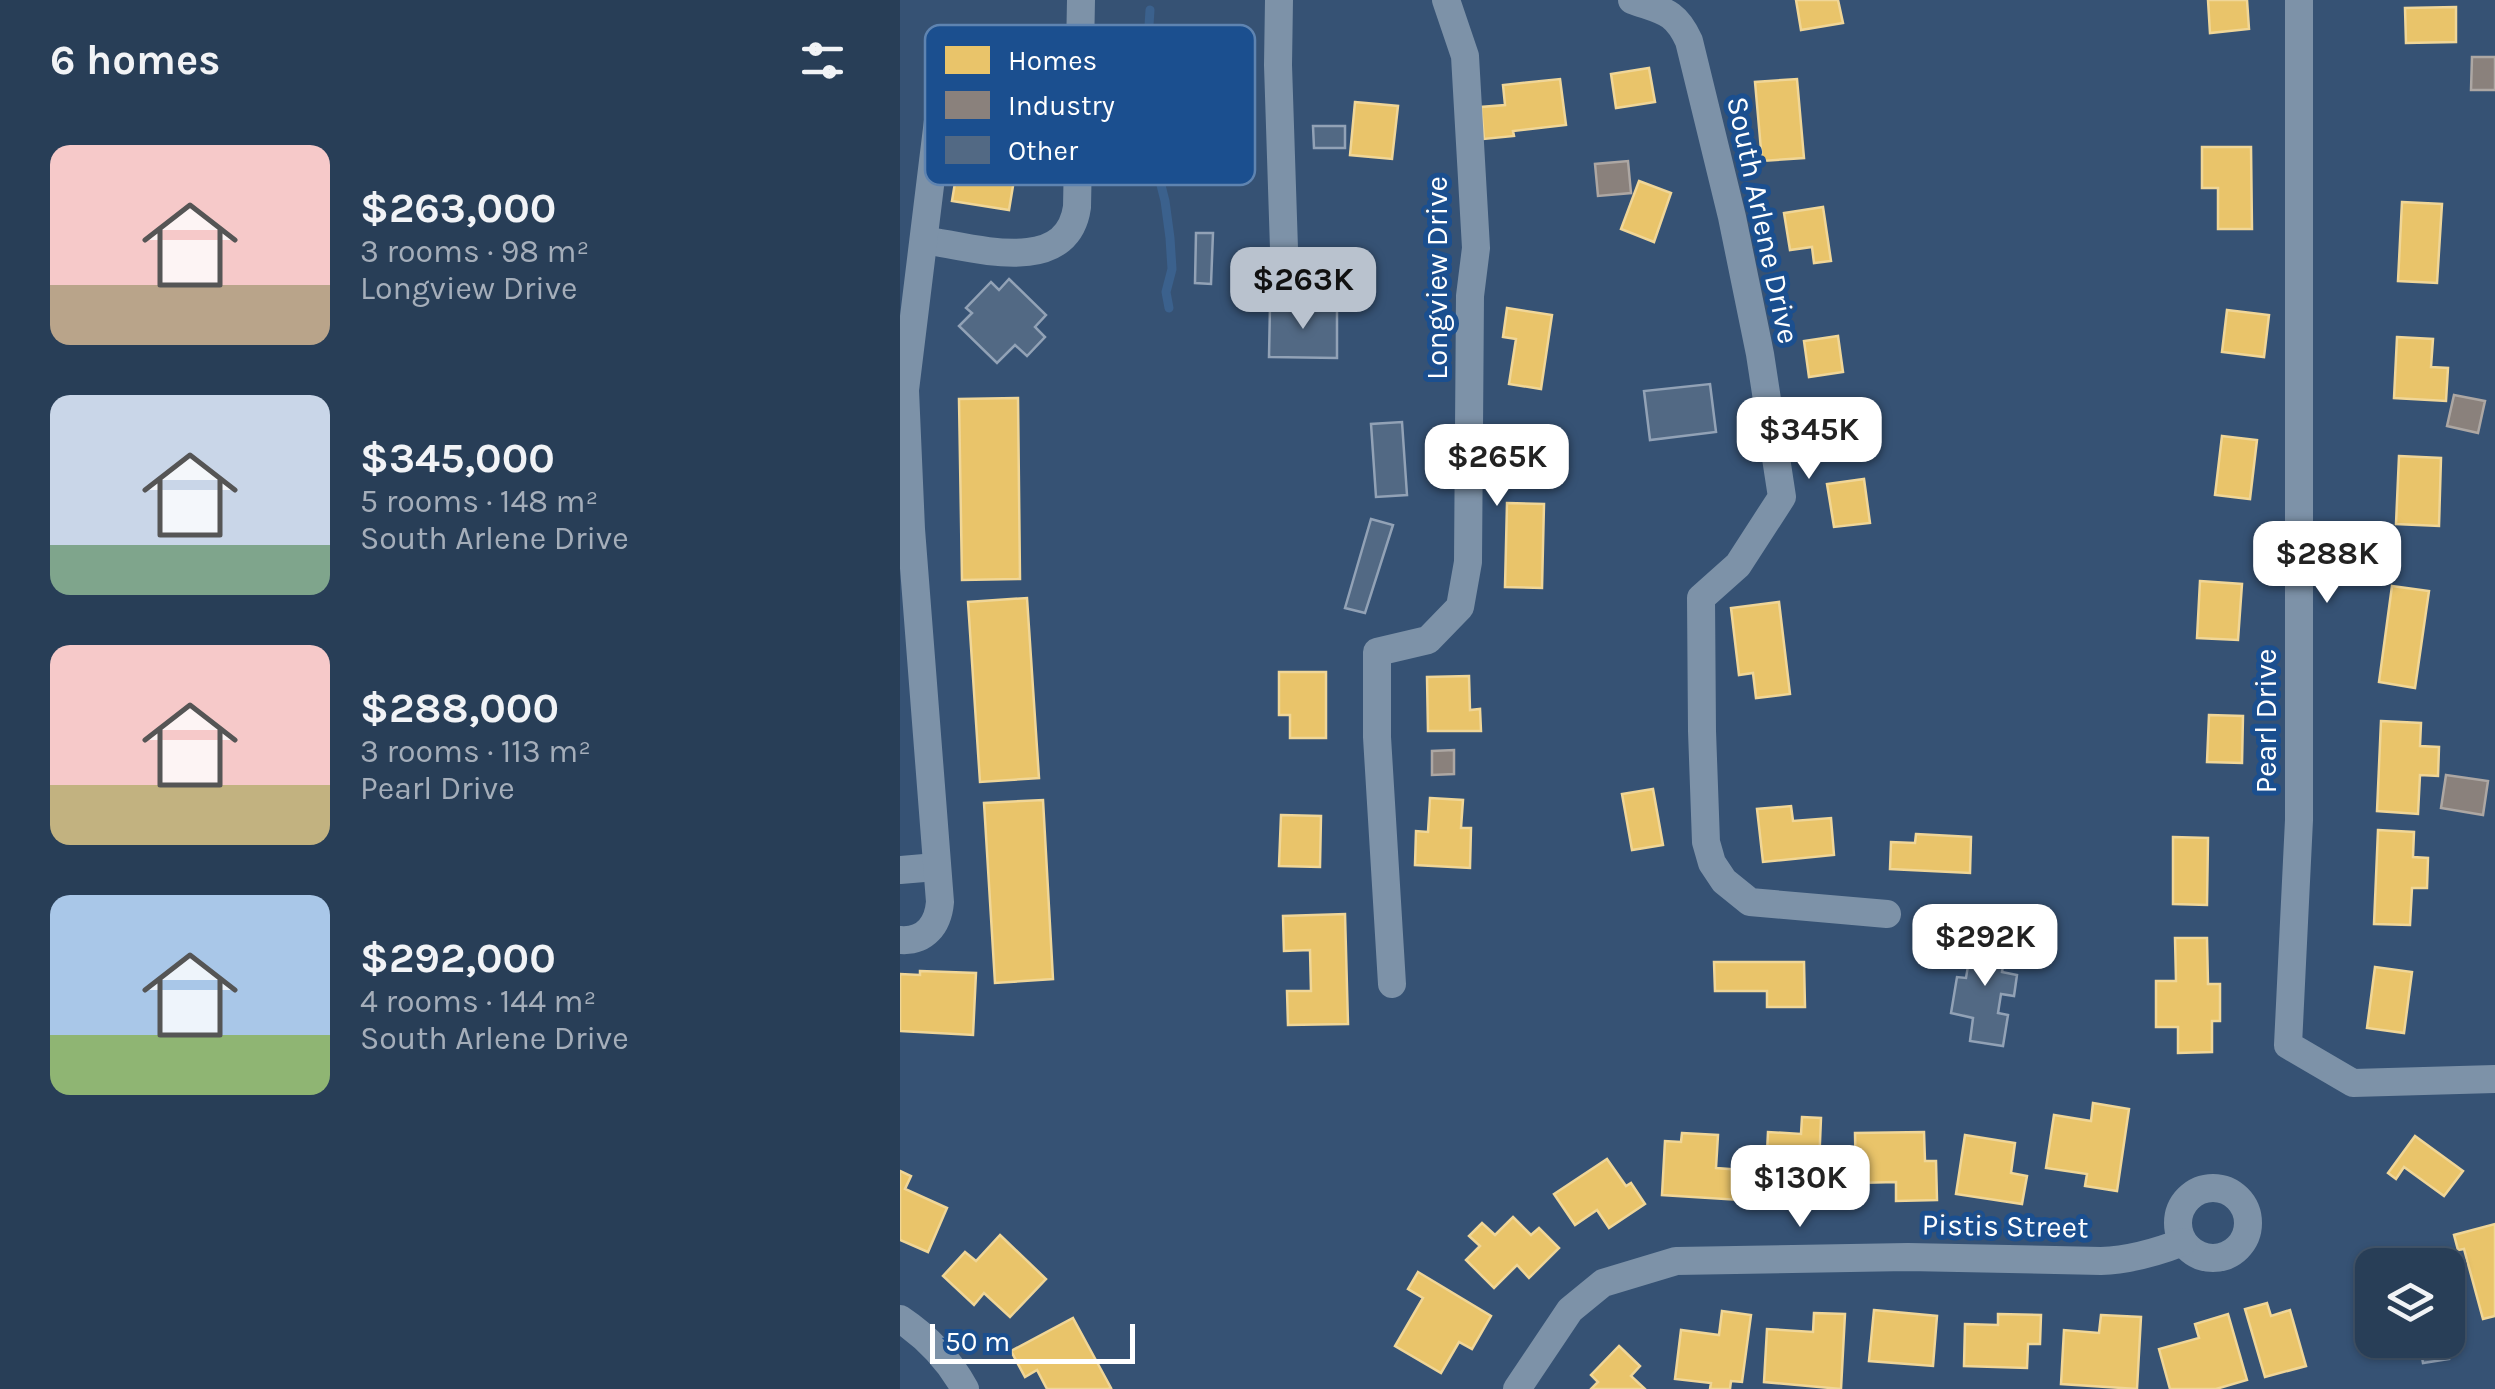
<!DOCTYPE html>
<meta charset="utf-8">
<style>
body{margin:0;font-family:Karla,sans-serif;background:#344961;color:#f1f3f6;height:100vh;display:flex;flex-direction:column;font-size:38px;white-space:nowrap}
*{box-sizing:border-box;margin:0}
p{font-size:32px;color:#a5aeba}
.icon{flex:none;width:55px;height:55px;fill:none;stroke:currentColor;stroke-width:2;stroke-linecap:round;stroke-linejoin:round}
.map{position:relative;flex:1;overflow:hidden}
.sheet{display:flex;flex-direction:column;background:#283e57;width:900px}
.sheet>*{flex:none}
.tools{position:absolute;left:1455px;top:1248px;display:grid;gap:20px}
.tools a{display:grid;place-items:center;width:110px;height:110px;border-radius:20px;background:#283e57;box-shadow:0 2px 8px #0004,0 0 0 2px #44576d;font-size:50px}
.scale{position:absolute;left:30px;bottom:25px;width:205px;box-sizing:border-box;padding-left:10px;border:5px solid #fff;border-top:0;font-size:28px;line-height:35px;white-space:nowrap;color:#fff;-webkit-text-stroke:8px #1b4f8f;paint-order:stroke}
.price{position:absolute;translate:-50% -85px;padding:0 22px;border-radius:20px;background:#fff;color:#222;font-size:32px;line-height:65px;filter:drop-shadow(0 2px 5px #0008)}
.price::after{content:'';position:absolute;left:50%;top:60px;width:30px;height:22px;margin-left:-15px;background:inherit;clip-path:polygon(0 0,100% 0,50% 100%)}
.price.current{background:#b9c2ce;color:#111}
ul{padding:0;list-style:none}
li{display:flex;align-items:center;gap:30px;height:250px;padding:0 50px}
li span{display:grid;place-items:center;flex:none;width:280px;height:200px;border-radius:20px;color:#555}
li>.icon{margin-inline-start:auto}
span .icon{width:120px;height:120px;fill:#fffc;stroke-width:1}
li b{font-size:42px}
h2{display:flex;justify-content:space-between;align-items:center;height:120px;padding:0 50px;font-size:42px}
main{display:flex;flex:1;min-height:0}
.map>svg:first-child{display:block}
</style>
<main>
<section class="sheet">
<h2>6 homes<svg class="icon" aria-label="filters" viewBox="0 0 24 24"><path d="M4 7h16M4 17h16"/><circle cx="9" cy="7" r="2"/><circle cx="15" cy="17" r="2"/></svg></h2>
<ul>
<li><span style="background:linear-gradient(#f6c9c9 70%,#b9a48a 0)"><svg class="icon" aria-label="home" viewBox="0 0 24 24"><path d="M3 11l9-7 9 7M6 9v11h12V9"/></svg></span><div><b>$263,000</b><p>3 rooms · 98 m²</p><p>Longview Drive</p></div></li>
<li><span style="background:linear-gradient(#c9d6e8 75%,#7fa58c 0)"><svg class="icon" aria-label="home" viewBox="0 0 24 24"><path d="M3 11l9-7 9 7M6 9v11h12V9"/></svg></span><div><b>$345,000</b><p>5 rooms · 148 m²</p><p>South Arlene Drive</p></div></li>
<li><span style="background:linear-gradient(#f6c9c9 70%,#c2b280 0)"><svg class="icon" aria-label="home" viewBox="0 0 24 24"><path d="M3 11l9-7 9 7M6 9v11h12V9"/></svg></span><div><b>$288,000</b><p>3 rooms · 113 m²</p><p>Pearl Drive</p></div></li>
<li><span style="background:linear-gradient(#a9c7e8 70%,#8fb573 0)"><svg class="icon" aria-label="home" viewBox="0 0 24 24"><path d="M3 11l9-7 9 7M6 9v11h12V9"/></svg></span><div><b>$292,000</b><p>4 rooms · 144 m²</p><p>South Arlene Drive</p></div></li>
</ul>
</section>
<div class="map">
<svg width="1595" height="1389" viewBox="0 0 1595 1389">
<rect width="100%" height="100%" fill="#365274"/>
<g fill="#e9c46a" stroke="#f0d697" stroke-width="2.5">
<path d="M 896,0 L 938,0 L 943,23 L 901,30 Z"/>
<path d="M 1308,0 L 1347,0 L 1349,29 L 1310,33 Z"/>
<path d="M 1556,7 L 1556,42 L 1506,43 L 1505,8 Z"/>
<path d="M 749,68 L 755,102 L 716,108 L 711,74 Z"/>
<path d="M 660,79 L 666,125 L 613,131 L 614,136 L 584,139 L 581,107 L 605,105 L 603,85 Z"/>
<path d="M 897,79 L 904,158 L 862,161 L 855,82 Z"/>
<path d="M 72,80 L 129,89 L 109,210 L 52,201 Z"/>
<path d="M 455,102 L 498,106 L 492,159 L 450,155 Z"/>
<path d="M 1302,147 L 1351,147 L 1352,229 L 1318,229 L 1318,188 L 1302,188 Z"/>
<path d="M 739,181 L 771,193 L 754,242 L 721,229 Z"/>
<path d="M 1502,202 L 1542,204 L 1537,283 L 1498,281 Z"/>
<path d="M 923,207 L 931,261 L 914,263 L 912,247 L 890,250 L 884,213 Z"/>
<path d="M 607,308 L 652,315 L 641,389 L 609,384 L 616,339 L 603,337 Z"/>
<path d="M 1327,310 L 1369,315 L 1364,357 L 1322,352 Z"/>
<path d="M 938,336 L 943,372 L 909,377 L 904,341 Z"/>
<path d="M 1497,337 L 1533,339 L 1531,367 L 1548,368 L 1546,401 L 1494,398 Z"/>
<path d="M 118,398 L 120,579 L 62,580 L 59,399 Z"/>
<path d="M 1322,436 L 1357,440 L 1350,499 L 1315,495 Z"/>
<path d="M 1499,456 L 1541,458 L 1539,526 L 1496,524 Z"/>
<path d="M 964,479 L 970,523 L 934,527 L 927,484 Z"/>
<path d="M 607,503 L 644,504 L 642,588 L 605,587 Z"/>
<path d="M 1300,581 L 1342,584 L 1338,640 L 1297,638 Z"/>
<path d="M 1492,586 L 1529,591 L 1515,688 L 1479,682 Z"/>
<path d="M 127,598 L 139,778 L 80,782 L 68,602 Z"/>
<path d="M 879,602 L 890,694 L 856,698 L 853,673 L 839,675 L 831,608 Z"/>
<path d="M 379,672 L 426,672 L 426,738 L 390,738 L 390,715 L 379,715 Z"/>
<path d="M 569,676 L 570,710 L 580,709 L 581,731 L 528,731 L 527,677 Z"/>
<path d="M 1309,715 L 1343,716 L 1342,763 L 1307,762 Z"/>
<path d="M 1481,721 L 1521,723 L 1520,746 L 1539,747 L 1538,776 L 1520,775 L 1518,814 L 1477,811 Z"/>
<path d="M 753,789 L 763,845 L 732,850 L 722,794 Z"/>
<path d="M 530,798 L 563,800 L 561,828 L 571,828 L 570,868 L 515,865 L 516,831 L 528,832 Z"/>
<path d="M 143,800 L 153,979 L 95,983 L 84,803 Z"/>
<path d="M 891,806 L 893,821 L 931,818 L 934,855 L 863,862 L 857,809 Z"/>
<path d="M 381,815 L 421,816 L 420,867 L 379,866 Z"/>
<path d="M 1478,830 L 1514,832 L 1513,857 L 1528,858 L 1527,888 L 1512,888 L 1510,925 L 1474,924 Z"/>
<path d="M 1016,834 L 1071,837 L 1070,873 L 990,869 L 991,842 L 1015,843 Z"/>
<path d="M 1273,837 L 1308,838 L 1307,905 L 1273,904 Z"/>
<path d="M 445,914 L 448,1024 L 388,1025 L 387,991 L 411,991 L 410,950 L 384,951 L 383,916 Z"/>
<path d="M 1275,938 L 1307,938 L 1308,984 L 1320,984 L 1320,1021 L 1312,1021 L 1312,1052 L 1278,1053 L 1278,1027 L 1256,1027 L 1256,981 L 1276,981 Z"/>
<path d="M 814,962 L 904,962 L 905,1007 L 867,1007 L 867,991 L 815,991 Z"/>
<path d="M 1475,967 L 1512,972 L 1504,1033 L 1467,1028 Z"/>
<path d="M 20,971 L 76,973 L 73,1035 L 0,1031 L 0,974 L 20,975 Z"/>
<path d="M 1193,1103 L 1229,1109 L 1217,1191 L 1185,1186 L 1187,1174 L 1146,1168 L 1154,1115 L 1191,1121 Z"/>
<path d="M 902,1117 L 921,1118 L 919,1166 L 931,1166 L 929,1197 L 865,1193 L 868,1132 L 901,1134 Z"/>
<path d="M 1024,1132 L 1025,1161 L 1036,1161 L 1037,1200 L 996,1201 L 996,1182 L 956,1183 L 955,1133 Z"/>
<path d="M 782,1133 L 818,1135 L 816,1168 L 842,1170 L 840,1200 L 762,1195 L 765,1141 L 781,1142 Z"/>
<path d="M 1065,1135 L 1115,1143 L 1111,1173 L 1127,1176 L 1122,1204 L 1056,1194 Z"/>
<path d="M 1515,1136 L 1563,1171 L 1544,1196 L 1504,1167 L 1496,1179 L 1488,1173 Z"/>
<path d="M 707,1159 L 726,1186 L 731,1183 L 745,1204 L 709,1228 L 697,1210 L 675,1225 L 654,1194 Z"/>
<path d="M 0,1171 L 11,1176 L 5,1189 L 47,1208 L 28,1252 L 0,1240 Z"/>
<path d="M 613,1217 L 631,1235 L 639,1228 L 659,1248 L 629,1278 L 617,1265 L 594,1288 L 566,1260 L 580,1246 L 569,1236 L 582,1223 L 595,1235 Z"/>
<path d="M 1595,1224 L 1595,1316 L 1583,1319 L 1564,1249 L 1558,1250 L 1554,1235 Z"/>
<path d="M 100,1235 L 146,1279 L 110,1317 L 84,1293 L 74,1305 L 43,1276 L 65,1252 L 76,1261 Z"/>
<path d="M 518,1272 L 591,1316 L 572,1349 L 559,1342 L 541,1373 L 495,1346 L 523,1298 L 508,1289 Z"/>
<path d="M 1367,1303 L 1371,1316 L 1390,1310 L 1406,1366 L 1365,1377 L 1345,1309 Z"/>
<path d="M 974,1310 L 1037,1316 L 1033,1366 L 969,1361 Z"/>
<path d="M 822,1311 L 851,1315 L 842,1382 L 831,1381 L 830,1389 L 810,1389 L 811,1383 L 775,1379 L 781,1330 L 819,1335 Z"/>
<path d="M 914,1313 L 945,1314 L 941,1389 L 864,1382 L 867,1329 L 913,1332 Z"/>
<path d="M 1098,1314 L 1141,1315 L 1140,1344 L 1128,1344 L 1127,1368 L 1064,1366 L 1065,1324 L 1098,1325 Z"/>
<path d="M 1328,1314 L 1347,1380 L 1316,1389 L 1270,1389 L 1259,1349 L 1299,1338 L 1295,1324 Z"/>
<path d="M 1201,1315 L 1241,1317 L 1237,1389 L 1161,1384 L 1164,1330 L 1199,1333 Z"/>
<path d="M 173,1318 L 211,1388 L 208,1389 L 147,1389 L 137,1370 L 125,1377 L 111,1351 Z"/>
<path d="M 719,1346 L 740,1366 L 731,1376 L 745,1389 L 691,1389 L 698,1382 L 691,1375 Z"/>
</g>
<g fill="#8a817c" stroke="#ada7a3" stroke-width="2.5">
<path d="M 1572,57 L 1595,57 L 1595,90 L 1571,90 Z"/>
<path d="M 728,161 L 731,193 L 698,196 L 695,164 Z"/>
<path d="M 1554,395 L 1585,401 L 1578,433 L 1547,426 Z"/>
<path d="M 554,750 L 554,774 L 532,775 L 532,751 Z"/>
<path d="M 1546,775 L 1588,781 L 1583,815 L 1541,808 Z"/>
</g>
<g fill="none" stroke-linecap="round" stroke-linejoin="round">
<path stroke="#3b618d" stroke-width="9" d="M 250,10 L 246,72 L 250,98 L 249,138 L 265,201 L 270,238 L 272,269 L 266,292 L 269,308"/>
</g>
<g fill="#526984" stroke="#92a2b6" stroke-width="2.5">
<path d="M 413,126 L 445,126 L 445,148 L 414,148 Z"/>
<path d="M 296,233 L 313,233 L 311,284 L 295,283 Z"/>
<path d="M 109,279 L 146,315 L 135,327 L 145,337 L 127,356 L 115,345 L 97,363 L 59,326 L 72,313 L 66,308 L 91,282 L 99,290 Z"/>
<path d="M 370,306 L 437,307 L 437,358 L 369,357 Z"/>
<path d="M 810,384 L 816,432 L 750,440 L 744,391 Z"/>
<path d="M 502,422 L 507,495 L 476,497 L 471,424 Z"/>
<path d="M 471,519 L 493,525 L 465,613 L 445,608 Z"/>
<path d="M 1074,931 L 1108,937 L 1102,972 L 1117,975 L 1114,996 L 1101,994 L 1098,1013 L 1108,1015 L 1103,1046 L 1070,1041 L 1073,1018 L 1051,1013 L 1057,977 L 1066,978 Z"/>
<path d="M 1519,1340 L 1546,1340 L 1549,1359 L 1523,1363 Z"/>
</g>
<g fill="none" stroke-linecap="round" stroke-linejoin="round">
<g stroke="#7d92a8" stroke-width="28">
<path d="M 379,0 L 378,65 L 384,249"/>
<path d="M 732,0 C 762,11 775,10 789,41 L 832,217 L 860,354 L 882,497 L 838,565 L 801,598 L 802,731 L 806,842 L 812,863 L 824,881 L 850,902 L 987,914"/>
<path d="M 1399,0 L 1399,820 L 1388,1045 L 1453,1083 L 1595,1079"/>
<path d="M 24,240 C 72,247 167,278 177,207 L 181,0"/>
<path d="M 0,870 L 36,867"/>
<path d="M 0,940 C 25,942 38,925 40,902 L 11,529 L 5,390 L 41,96"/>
<path d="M 492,984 L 477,737 L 477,652 L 528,640 L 560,607 L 568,562 L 570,296 L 576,248 L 565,56 L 546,0"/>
<circle cx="1313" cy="1223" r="35"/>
<path d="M 0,1319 C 27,1337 49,1360 65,1389"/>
<path d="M 617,1389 L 670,1310 L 703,1283 L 776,1261 L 1008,1257 L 1201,1261 C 1230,1260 1255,1253 1283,1242"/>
</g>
</g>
<g text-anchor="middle" stroke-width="10" stroke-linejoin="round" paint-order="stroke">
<g font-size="30" fill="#fff" stroke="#1b4f8f">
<text transform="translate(863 220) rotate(78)" y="10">South Arlene Drive</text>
<text transform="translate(537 278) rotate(-90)" y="10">Longview Drive</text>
<text transform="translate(1366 721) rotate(-90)" y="10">Pearl Drive</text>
<text transform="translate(1105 1226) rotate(1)" y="10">Pistis Street</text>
</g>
</g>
<rect x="25" y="25" width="330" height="160" rx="15" fill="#1b4f8f" stroke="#5f84b1" stroke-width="2.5"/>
<rect x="45" y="46" width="45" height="28" fill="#e9c46a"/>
<rect x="45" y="91" width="45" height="28" fill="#8a817c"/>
<rect x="45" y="136" width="45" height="28" fill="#526984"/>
<g font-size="28" fill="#fff">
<text x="108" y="70">Homes</text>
<text x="108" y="115">Industry</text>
<text x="108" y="160">Other</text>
</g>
</svg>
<div class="tools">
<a><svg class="icon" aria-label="layers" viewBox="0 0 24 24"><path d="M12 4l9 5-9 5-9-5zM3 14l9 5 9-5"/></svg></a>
</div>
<div class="scale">50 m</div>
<b class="price current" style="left:403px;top:332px">$263K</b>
<b class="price" style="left:909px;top:482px">$345K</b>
<b class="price" style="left:597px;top:509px">$265K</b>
<b class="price" style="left:1427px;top:606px">$288K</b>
<b class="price" style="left:1085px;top:989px">$292K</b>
<b class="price" style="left:900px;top:1230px">$130K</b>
</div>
</main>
